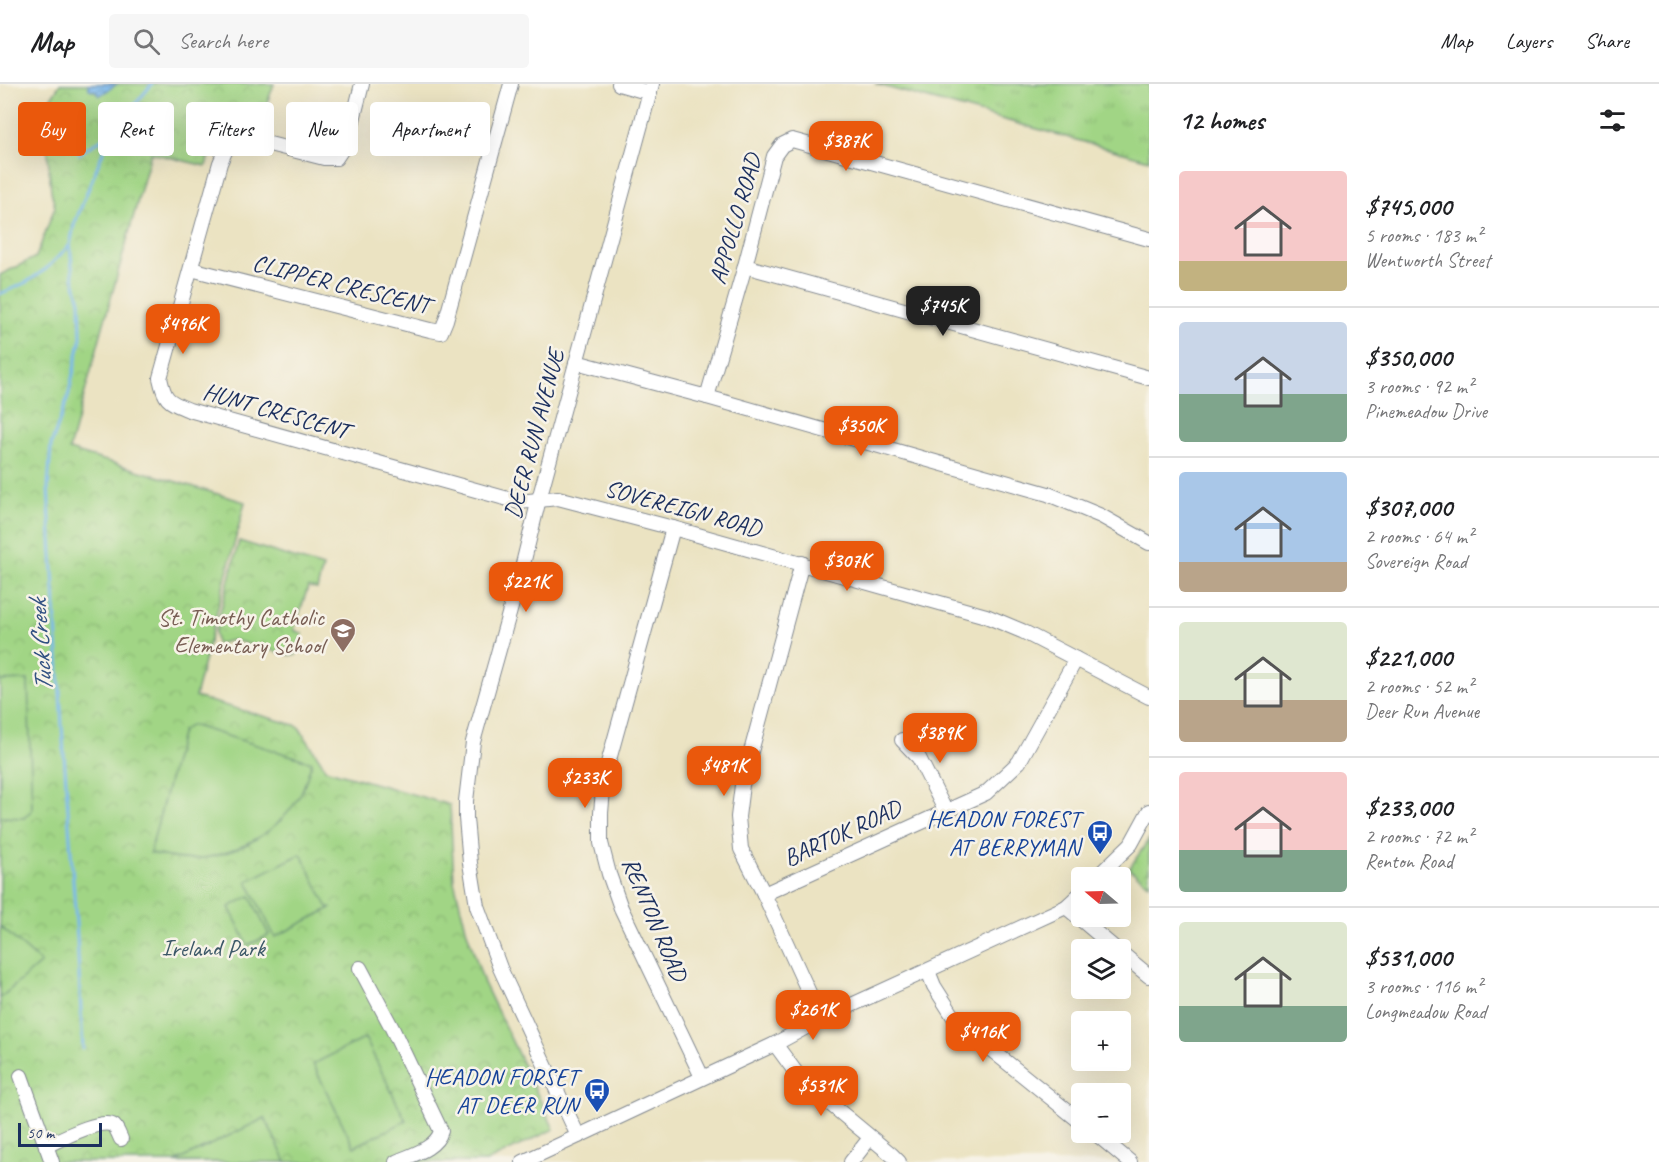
<!DOCTYPE html>
<meta charset="utf-8">
<style>
body{margin:0;font-family:Caveat,sans-serif;background:#f6f6f6;color:#202124;height:100vh;display:flex;flex-direction:column;font-size:22px;white-space:nowrap}
*{box-sizing:border-box;margin:0}
p{font-size:20px;color:#757577}
.icon{flex:none;width:33px;height:33px;fill:none;stroke:currentColor;stroke-width:2;stroke-linecap:round;stroke-linejoin:round}
.map{position:relative;flex:1;overflow:hidden}
.sheet{display:flex;flex-direction:column;background:#fff;width:510px}
.sheet>*{flex:none}
.top-card{position:absolute;left:18px;top:18px;width:570px;height:54px;display:flex;gap:12px}
.needle{width:39px;rotate:289deg}
.tools{position:absolute;left:1071px;top:783px;display:grid;gap:12px}
.tools a{display:grid;place-items:center;width:60px;height:60px;border-radius:6px;background:#fff;box-shadow:0 6px 24px #0002;font-size:30px}
.scale{position:absolute;left:18px;bottom:15px;width:84px;box-sizing:border-box;padding-left:6px;border:3px solid #1b2f5e;border-top:0;font-size:16px;line-height:21px;white-space:nowrap;color:#1b2f5e;-webkit-text-stroke:4px #f7f3e8;paint-order:stroke}
.price{position:absolute;translate:-50% -51px;padding:0 14px;border-radius:12px;background:#ea580c;color:#fff;font-size:20px;line-height:39px;filter:drop-shadow(0 2px 3px #0008)}
.price::after{content:'';position:absolute;left:50%;top:36px;width:18px;height:14px;margin-left:-9px;background:inherit;clip-path:polygon(0 0,100% 0,50% 100%)}
.price.current{background:#222;color:#fff}
ul{padding:0;list-style:none}
li{display:flex;align-items:center;gap:18px;height:150px;padding:0 30px}
li+li{border-top:2px solid #e0e0e0}
li span{display:grid;place-items:center;flex:none;width:168px;height:120px;border-radius:6px;color:#555}
li>.icon{margin-inline-start:auto}
span .icon{width:72px;height:72px;fill:#fffc;stroke-width:1}
li b{font-size:26px}
h2{display:flex;justify-content:space-between;align-items:center;height:72px;padding:0 30px;font-size:26px}
.tag{padding:0 21px;border-radius:6px;background:#fff;box-shadow:0 6px 24px #0002;font-size:21px;line-height:54px}
.tag.current{background:#ea580c;color:#fff}
header{display:flex;align-items:center;gap:36px;box-sizing:border-box;height:84px;padding:0 30px;background:#fff;border-bottom:2px solid #e0e0e0}
header strong{font-size:28px}
nav{display:flex;gap:33px;margin-inline-start:auto;font-size:21px}
.search{width:420px;height:54px;background:#f6f6f6;display:flex;align-items:center;gap:15px;box-sizing:border-box;padding:0 21px;border-radius:6px;color:#757577;font-size:22px}
main{display:flex;flex:1;min-height:0}
.map>svg:first-child{display:block}
</style>
<header>
<strong>Map</strong>
<div class="search"><svg class="icon" aria-label="search" viewBox="0 0 24 24"><circle cx="10" cy="10" r="6"/><path d="M15 15l6 6"/></svg>Search here</div>
<nav><a>Map</a><a>Layers</a><a>Share</a></nav>
</header>
<main>
<div class="map">
<svg width="1149" height="1078" viewBox="0 0 1149 1078">
<defs>
<pattern id="grass-tufts" width="24" height="20" patternUnits="userSpaceOnUse" patternTransform="scale(1.5)"><rect width="24" height="20" fill="#a1d585"/><path d="M3 7l-1-3M5 7V3M7 7l1-3M15 17l-1-3M17 17v-4M19 17l1-3" fill="none" stroke="#8ab775"/></pattern>
<pattern id="park-crowns" width="20" height="18" patternUnits="userSpaceOnUse" patternTransform="scale(1.5)"><rect width="20" height="18" fill="#a1d585"/><path d="M2 6a3 3 0 1 1 6 0M12 15a3 3 0 1 1 6 0" fill="none" stroke="#8ab775"/></pattern>
<pattern id="water-waves" width="16" height="10" patternUnits="userSpaceOnUse" patternTransform="scale(1.5)"><rect width="16" height="10" fill="#79b8ed"/><path d="M0 5q4-4 8 0t8 0" fill="none" stroke="#6296c3"/></pattern>
</defs>
<rect width="100%" height="100%" fill="#f7f3e8"/>
<filter id="ink" filterUnits="userSpaceOnUse"><feTurbulence type="fractalNoise" baseFrequency=".0167" numOctaves="2"/><feDisplacementMap in="SourceGraphic" scale="12" xChannelSelector="R" yChannelSelector="G"/><feConvolveMatrix kernelMatrix="1 2 1 2 8 2 1 2 1" color-interpolation-filters="sRGB"/></filter>
<filter id="wash" filterUnits="userSpaceOnUse"><feTurbulence type="fractalNoise" baseFrequency=".008" numOctaves="4" result="noise"/><feDisplacementMap in="SourceGraphic" scale="24" xChannelSelector="R" yChannelSelector="G"/><feGaussianBlur stdDeviation="1.35" result="paint"/><feColorMatrix in="noise" values="0 0 0 0 0 0 0 0 0 0 0 0 0 0 0 0 0 1.4 0 .05"/><feComposite in="paint" operator="in"/></filter>
<g filter="url(#wash)">
<rect width="100%" height="100%" fill="#ebe3c2"/>
<path fill="url(#grass-tufts)" stroke="#5e8272" stroke-width="1.5" d="M 875,0 L 1149,0 L 1149,76 Z"/>
<g fill="url(#park-crowns)" stroke="#5e8272" stroke-width="1.5">
<path d="M 60,0 L 274,0 L 259,41 C 221,35 216,49 206,82 L 151,69 L 69,366 L 245,418 L 195,613 L 298,642 L 321,677 L 325,685 L 450,721 L 454,797 L 467,848 L 484,899 L 554,1045 L 486,1078 L 0,1078 L 0,191 L 36,173 L 55,123 L 51,107 L 44,25 Z"/>
<path d="M 239,457 L 323,483 L 317,505 L 308,503 L 294,546 L 303,550 L 296,571 L 289,571 L 233,556 L 216,560 L 215,548 Z"/>
<path d="M 1149,755 L 1149,800 L 1129,785 Z"/>
</g>
<g fill="#a1d585" stroke="#5e8272" stroke-width="1.5">
<path d="M 28,596 L 32,726 L 24,734 L 0,733 L 0,597 Z"/>
<path d="M 191,641 L 312,678 C 308,688 306,699 301,709 C 281,747 237,771 195,775 C 181,777 164,772 150,769 L 182,647 Z"/>
<path d="M 301,770 L 327,822 L 331,824 L 275,853 L 247,797 Z"/>
<path d="M 250,812 L 269,851 L 248,861 L 229,823 Z"/>
<path d="M 0,842 L 41,879 L 0,914 Z"/>
<path d="M 365,954 L 406,1037 L 354,1063 L 313,980 Z"/>
<path d="M 265,1034 L 286,1078 L 175,1078 Z"/>
</g>
<path fill="url(#water-waves)" stroke="#4a74a6" stroke-width="1.5" d="M 88,0 L 117,0 L 99,12 L 96,7 L 89,5 Z"/>
<g fill="none" stroke-linecap="round" stroke-linejoin="round">
<g stroke="#79b8ed" stroke-width="3">
<path d="M 79,70 L 112,48"/>
<path d="M 0,210 L 27,198 L 46,185 L 70,161"/>
<path d="M 83,965 L 77,853 L 62,642 L 48,403 L 51,361 L 68,313 L 81,253 L 80,217 L 73,193 L 70,161 L 74,141 L 105,63 L 113,47 L 152,0"/>
</g>
</g>
</g>
<g filter="url(#ink)">
<g fill="none" stroke-linecap="round" stroke-linejoin="round">
<defs>
<g id="minor">
<path d="M 362,0 L 348,56 L 336,74 L 324,74 L 242,53 L 227,63 L 220,79 L 160,294 C 165,317 168,317 189,326 L 519,418 L 558,414 L 673,444 L 986,532 L 1022,547 L 1149,613"/>
<path d="M 619,0 L 650,9"/>
<path d="M 745,182 L 1149,294"/>
<path d="M 191,185 L 430,246 L 441,248 L 446,236 L 511,0"/>
<path d="M 576,278 L 707,313 L 1048,410 L 1101,432 L 1149,459"/>
<path d="M 707,313 L 745,182 L 774,72 L 782,61 L 792,56 L 1149,155"/>
<path d="M 673,444 L 604,694 L 601,729 L 601,759 L 609,790 L 621,824 L 702,993"/>
<path d="M 802,479 L 742,701 L 738,733 L 741,765 L 764,810 L 821,935"/>
<path d="M 902,656 L 919,674 L 945,726"/>
<path d="M 1096,794 L 1131,760 L 1149,727"/>
<path d="M 764,810 L 986,709 L 1019,678 L 1076,575"/>
<path d="M 1066,823 L 1117,866"/>
<path d="M 1120,868 L 1149,892"/>
<path d="M 360,884 L 392,944 L 441,1047 C 436,1065 411,1071 396,1078"/>
<path d="M 928,887 L 934,902 L 957,938 L 1082,1039"/>
<path d="M 775,960 L 797,990 L 822,1013 L 892,1071 L 899,1078"/>
<path d="M 21,992 L 52,1078"/>
<path d="M 1094,1048 L 1130,1078"/>
<path d="M 578,1052 L 500,884 L 477,822 L 470,779 L 466,734 L 466,717 L 473,658 L 522,484 L 539,415 L 652,0"/>
<path d="M 46,1062 C 59,1056 102,1033 114,1042 C 117,1045 119,1051 121,1055"/>
<path d="M 523,1078 L 775,960 L 821,935 L 1066,823 L 1082,808"/>
<path d="M 851,1078 L 870,1054"/>
</g>
</defs>
<use href="#minor" stroke="#838990" stroke-width="16"/>
<use href="#minor" stroke="#fff" stroke-width="14"/>
</g>
</g>
<defs>
<symbol id="school-pin" viewBox="-11 -11 22 30"><path d="M0 17L-7.5 6A9.5 9.5 0 1 1 7.5 6Z" fill="#8d6e63" stroke="#f7f3e8"/><path d="M0-5L7-2L0 1L-7-2ZM-4 1L0 2.5L4 1V4Q0 6-4 4Z" fill="#fff"/></symbol>
<symbol id="bus-pin" viewBox="-11 -11 22 30"><path d="M0 17L-7.5 6A9.5 9.5 0 1 1 7.5 6Z" fill="#1a4fb4" stroke="#f7f3e8"/><path d="M-5-6H5V4H4V6H2V4H-2V6H-4V4H-5ZM-3.5-4V0h7V-4ZM-3.5 1.2v1.5H-2V1.2ZM2 1.2v1.5H3.5V1.2Z" fill="#fff"/></symbol>
</defs>
<g fill-rule="evenodd">
<use href="#school-pin" x="328" y="532" width="30" height="40"/>
<use href="#bus-pin" x="1085" y="734" width="30" height="40"/>
<use href="#bus-pin" x="582" y="992" width="30" height="40"/>
</g>
<g text-anchor="middle" stroke-width="5" stroke-linejoin="round" paint-order="stroke">
<g font-size="24" fill="#1b2f5e" stroke="#f7f3e8">
<text transform="translate(735 135) rotate(-74)" y="8">APPOLLO ROAD</text>
<text transform="translate(341 200) rotate(14)" y="8">CLIPPER CRESCENT</text>
<text transform="translate(276 327) rotate(16)" y="8">HUNT CRESCENT</text>
<text transform="translate(534 350) rotate(-75)" y="8">DEER RUN AVENUE</text>
<text transform="translate(683 424) rotate(15)" y="8">SOVEREIGN ROAD</text>
<text transform="translate(842 749) rotate(-25)" y="8">BARTOK ROAD</text>
<text transform="translate(655 835) rotate(67)" y="8">RENTON ROAD</text>
</g>
<g font-size="24" fill="#785e54" stroke="#f7f3e8" text-anchor="end">
<text x="324" y="541">St. Timothy Catholic<tspan x="324" dy="28">Elementary School</tspan></text>
</g>
<g font-size="24" fill="#164399" stroke="#f7f3e8" text-anchor="end">
<text x="1080" y="743">HEADON FOREST<tspan x="1080" dy="28">AT BERRYMAN</tspan></text>
<text x="578" y="1001">HEADON FORSET<tspan x="578" dy="28">AT DEER RUN</tspan></text>
</g>
<g font-size="24" fill="#3c5868" stroke="#f7f3e8">
<text x="213" y="872">Ireland Park</text>
</g>
<g font-size="26" font-style="italic" fill="#325182" stroke="#f7f3e8">
<text transform="translate(40 562) rotate(-94)" y="9">Tuck Creek</text>
</g>
</g>
</svg>
<div class="tools">
<a><svg class="needle" viewBox="-14 -14 28 28"><path d="M0-13l5 13h-10z" fill="#e53935"/><path d="M0 13l5-13h-10z" fill="#757577"/></svg></a>
<a><svg class="icon" aria-label="layers" viewBox="0 0 24 24"><path d="M12 4l9 5-9 5-9-5zM3 14l9 5 9-5"/></svg></a>
<a>+</a>
<a>−</a>
</div>
<div class="scale">50 m</div>
<b class="price" style="left:846px;top:88px">$387K</b>
<b class="price current" style="left:943px;top:253px">$745K</b>
<b class="price" style="left:183px;top:271px">$496K</b>
<b class="price" style="left:861px;top:373px">$350K</b>
<b class="price" style="left:847px;top:508px">$307K</b>
<b class="price" style="left:526px;top:529px">$221K</b>
<b class="price" style="left:940px;top:680px">$389K</b>
<b class="price" style="left:724px;top:713px">$481K</b>
<b class="price" style="left:585px;top:725px">$233K</b>
<b class="price" style="left:813px;top:957px">$261K</b>
<b class="price" style="left:983px;top:979px">$416K</b>
<b class="price" style="left:821px;top:1033px">$531K</b>
<div class="top-card">
<a class="tag current">Buy</a>
<a class="tag">Rent</a>
<a class="tag">Filters</a>
<a class="tag">New</a>
<a class="tag">Apartment</a>
</div>
</div>
<section class="sheet">
<h2>12 homes<svg class="icon" aria-label="filters" viewBox="0 0 24 24"><path d="M4 7h16M4 17h16"/><circle cx="9" cy="7" r="2"/><circle cx="15" cy="17" r="2"/></svg></h2>
<ul>
<li><span style="background:linear-gradient(#f6c9c9 75%,#c2b280 0)"><svg class="icon" aria-label="home" viewBox="0 0 24 24"><path d="M3 11l9-7 9 7M6 9v11h12V9"/></svg></span><div><b>$745,000</b><p>5 rooms · 183 m²</p><p>Wentworth Street</p></div></li>
<li><span style="background:linear-gradient(#c9d6e8 60%,#7fa58c 0)"><svg class="icon" aria-label="home" viewBox="0 0 24 24"><path d="M3 11l9-7 9 7M6 9v11h12V9"/></svg></span><div><b>$350,000</b><p>3 rooms · 92 m²</p><p>Pinemeadow Drive</p></div></li>
<li><span style="background:linear-gradient(#a9c7e8 75%,#b9a48a 0)"><svg class="icon" aria-label="home" viewBox="0 0 24 24"><path d="M3 11l9-7 9 7M6 9v11h12V9"/></svg></span><div><b>$307,000</b><p>2 rooms · 64 m²</p><p>Sovereign Road</p></div></li>
<li><span style="background:linear-gradient(#dfe7d0 65%,#b9a48a 0)"><svg class="icon" aria-label="home" viewBox="0 0 24 24"><path d="M3 11l9-7 9 7M6 9v11h12V9"/></svg></span><div><b>$221,000</b><p>2 rooms · 52 m²</p><p>Deer Run Avenue</p></div></li>
<li><span style="background:linear-gradient(#f6c9c9 65%,#7fa58c 0)"><svg class="icon" aria-label="home" viewBox="0 0 24 24"><path d="M3 11l9-7 9 7M6 9v11h12V9"/></svg></span><div><b>$233,000</b><p>2 rooms · 72 m²</p><p>Renton Road</p></div></li>
<li><span style="background:linear-gradient(#dfe7d0 70%,#7fa58c 0)"><svg class="icon" aria-label="home" viewBox="0 0 24 24"><path d="M3 11l9-7 9 7M6 9v11h12V9"/></svg></span><div><b>$531,000</b><p>3 rooms · 116 m²</p><p>Longmeadow Road</p></div></li>
</ul>
</section>
</main>
